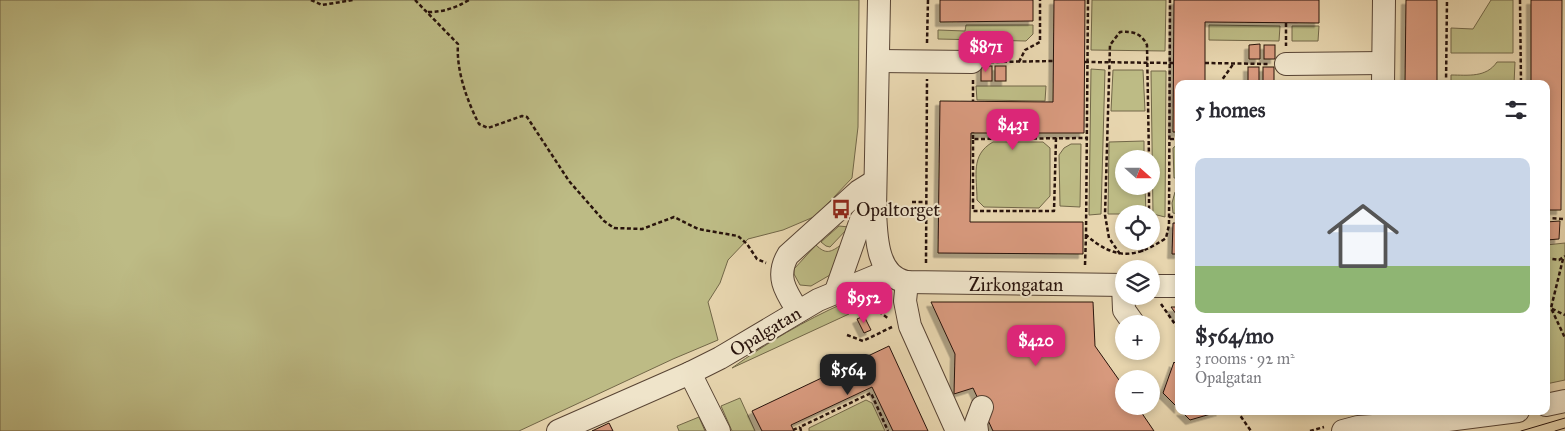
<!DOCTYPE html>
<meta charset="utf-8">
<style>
body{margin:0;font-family:"IM FELL Great Primer",serif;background:#f7f7f7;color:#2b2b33;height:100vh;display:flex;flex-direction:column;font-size:19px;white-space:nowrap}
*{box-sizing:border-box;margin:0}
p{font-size:16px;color:#7c7c81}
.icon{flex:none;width:28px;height:28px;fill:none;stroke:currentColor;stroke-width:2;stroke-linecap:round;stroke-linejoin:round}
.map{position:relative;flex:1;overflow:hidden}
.side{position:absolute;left:1175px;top:80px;width:375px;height:335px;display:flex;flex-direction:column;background:#fff;border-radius:10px;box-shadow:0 2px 8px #0003}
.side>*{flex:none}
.needle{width:32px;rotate:111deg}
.tools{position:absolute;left:1115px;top:150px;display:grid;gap:10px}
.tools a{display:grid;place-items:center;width:45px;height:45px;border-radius:50%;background:#fff;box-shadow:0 2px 8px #0003;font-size:25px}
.price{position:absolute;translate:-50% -42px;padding:0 11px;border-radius:10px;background:#db2777;color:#fff;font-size:16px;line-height:32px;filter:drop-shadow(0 1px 2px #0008)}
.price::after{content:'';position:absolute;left:50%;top:30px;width:15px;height:11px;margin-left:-8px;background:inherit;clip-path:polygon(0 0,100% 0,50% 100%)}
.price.current{background:#222;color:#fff}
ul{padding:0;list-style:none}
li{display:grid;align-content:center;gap:10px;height:265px;padding:0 20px}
li span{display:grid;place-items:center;height:155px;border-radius:10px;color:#555}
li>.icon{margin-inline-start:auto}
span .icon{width:90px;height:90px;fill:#fffc;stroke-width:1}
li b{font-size:21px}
h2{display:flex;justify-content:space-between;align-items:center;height:60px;padding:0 20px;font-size:21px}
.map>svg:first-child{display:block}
</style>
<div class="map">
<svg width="1565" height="431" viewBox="0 0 1565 431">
<defs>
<filter id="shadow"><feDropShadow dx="-4.5" dy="4.5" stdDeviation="0" flood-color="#0004"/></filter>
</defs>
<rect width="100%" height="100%" fill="#e7d5ae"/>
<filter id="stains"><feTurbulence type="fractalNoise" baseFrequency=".004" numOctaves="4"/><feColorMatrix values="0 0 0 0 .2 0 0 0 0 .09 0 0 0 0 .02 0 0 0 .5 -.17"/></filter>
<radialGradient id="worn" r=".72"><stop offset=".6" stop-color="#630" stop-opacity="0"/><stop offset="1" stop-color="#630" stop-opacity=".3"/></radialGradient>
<g fill="#bdbb85" stroke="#726748">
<path d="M 0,0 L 859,0 L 858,127 L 852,178 L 816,216 L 783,230 L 748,239 L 728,260 L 720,283 L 708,302 L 718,340 L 673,359 L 519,431 L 0,431 Z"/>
<path d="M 1092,0 L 1166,0 L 1165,51 L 1091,50 Z"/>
<path d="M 1491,0 L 1513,0 L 1513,53 L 1451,53 L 1451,28 L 1473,29 Z"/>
<path d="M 966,25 L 1033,25 L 1033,34 L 1026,41 L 938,39 L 938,30 L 965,31 Z"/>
<path d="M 1209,25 L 1280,26 L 1279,41 L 1209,40 Z"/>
<path d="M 1292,26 L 1319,26 L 1318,41 L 1292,41 Z"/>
<path d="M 1497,62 L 1515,62 L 1514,84 L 1451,84 L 1451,75 C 1468,75 1486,78 1497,62 Z"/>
<path d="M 1091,69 L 1105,70 L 1101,214 L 1089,215 Z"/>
<path d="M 1113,70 L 1143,70 L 1145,111 L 1111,111 Z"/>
<path d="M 1151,71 L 1166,71 L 1165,217 L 1153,214 Z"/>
<path d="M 976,86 L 1046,86 L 1045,101 L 977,100 Z"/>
<path d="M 1144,141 L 1144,159 L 1124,159 L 1124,186 L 1145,186 L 1146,214 L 1108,214 L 1109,142 Z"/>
<path d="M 993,142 L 1043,142 L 1050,148 L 1050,196 L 1039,208 L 984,207 L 977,200 C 977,176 970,155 993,142 Z"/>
<path d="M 1179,143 L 1179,178 L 1174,178 L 1173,148 Z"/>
<path d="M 1071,144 L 1081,144 L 1080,207 L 1060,206 L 1059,155 L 1064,148 Z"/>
<path d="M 1175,192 L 1179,192 L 1179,214 L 1173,213 L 1172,203 Z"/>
<path d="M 839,226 L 849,227 L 830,247 L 826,246 L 821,242 Z"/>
<path d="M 1565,243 L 1565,380 L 1546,384 L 1546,245 Z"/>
<path d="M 816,245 C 826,255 831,252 841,245 L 830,275 L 811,286 L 800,285 L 794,274 L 794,269 Z"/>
<path d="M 844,303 L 849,314 L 732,368 C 768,342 804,321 844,303 Z"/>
<path d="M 740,398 L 755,431 L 732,431 L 721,406 Z"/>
<path d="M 866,400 L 872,403 L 885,431 L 809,431 L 809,428 Z"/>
<path d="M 699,417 L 705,431 L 679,431 L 677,426 Z"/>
</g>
<g fill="#d7997d" stroke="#28130c" filter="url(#shadow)">
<path d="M 940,0 L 1033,0 L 1033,21 L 940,22 Z"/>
<path d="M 1054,0 L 1085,0 L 1084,133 L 971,133 L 970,222 L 1083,222 L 1083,254 L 938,253 L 940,101 L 1053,102 Z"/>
<path d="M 1174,0 L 1319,0 L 1319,23 L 1205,22 L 1205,84 L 1179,84 L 1179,132 L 1173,132 Z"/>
<path d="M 1406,0 L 1437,0 L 1437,84 L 1405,84 Z"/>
<path d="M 1531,0 L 1562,0 L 1561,210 L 1546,210 L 1546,84 L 1531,84 Z"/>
<rect x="981" y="43" width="11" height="15"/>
<rect x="996" y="43" width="11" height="15"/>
<path d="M 1260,44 L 1260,59 L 1249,59 L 1249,45 Z"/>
<rect x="1264" y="45" width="11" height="14"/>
<rect x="981" y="66" width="11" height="15"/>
<rect x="995" y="66" width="11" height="15"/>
<rect x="1248" y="67" width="11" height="15"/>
<rect x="1263" y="67" width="11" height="15"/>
<path d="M 1560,221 L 1559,239 L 1546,240 L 1546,222 Z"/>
<path d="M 1173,223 L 1179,223 L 1179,254 L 1172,254 Z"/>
<path d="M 931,302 L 1093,302 L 1095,346 L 1124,387 L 1124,406 L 1137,406 L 1154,431 L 993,431 L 973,388 L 954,394 L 955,354 Z"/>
<path d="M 1171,307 L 1179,307 L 1179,318 Z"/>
<path d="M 864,316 L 871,330 L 864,333 L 857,319 Z"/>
<path d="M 889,346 L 928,431 L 893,431 L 872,387 L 791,425 L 794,431 L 762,431 L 752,411 Z"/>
<path d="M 1174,362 L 1179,367 L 1179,409 L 1163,393 Z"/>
<path d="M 1181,411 L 1221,411 L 1190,420 Z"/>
<path d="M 609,423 L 613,431 L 592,431 Z"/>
</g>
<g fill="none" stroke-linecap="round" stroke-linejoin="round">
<defs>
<g id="minor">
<path d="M 879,0 L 875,209 C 876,234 876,277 907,282 L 1124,285"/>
<path d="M 879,61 L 972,62"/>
<path d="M 1286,64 L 1383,63"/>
<path d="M 1383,84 L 1384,0"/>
<path d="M 907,282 L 905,301 L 910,326 L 957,431"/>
<path d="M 1123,285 L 1124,310 L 1134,324"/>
<path d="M 1151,286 L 1179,286"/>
<path d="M 836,291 L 861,220 L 867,213 L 875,209"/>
<path d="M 798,311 C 786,292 775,277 788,255 L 859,191 L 875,181"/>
<path d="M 690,373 L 719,431"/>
<path d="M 1546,405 L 1565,401"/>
<path d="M 558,431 L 690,373 L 720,358 L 818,300 L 888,271"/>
<path d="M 977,431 L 976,423 L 982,407"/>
<path d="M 1343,431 L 1358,427 L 1433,422 L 1518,411"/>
</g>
</defs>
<use href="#minor" stroke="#584434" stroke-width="24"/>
<g stroke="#28130c" stroke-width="2.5" stroke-dasharray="4 2.5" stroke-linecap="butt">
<path d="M 311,0 L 322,5 L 353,0"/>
<path d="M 415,0 L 458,44 C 456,70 467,101 479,124 L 488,128 L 522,116 L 527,117 L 569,181 L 604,221 L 614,228 L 642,229 L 674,217 L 698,229 L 738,236 L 747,244 L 757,259 L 766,263"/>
<path d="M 1088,0 L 1086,235 C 1115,260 1135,259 1166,238 L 1169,225 L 1170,0"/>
<path d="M 1520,0 L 1521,84"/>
<path d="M 428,12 C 444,12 455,8 469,0"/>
<path d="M 1286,23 L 1286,46"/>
<path d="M 927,43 L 928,0"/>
<path d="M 990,62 L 1054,61"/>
<path d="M 1019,62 L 1025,50 L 1040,42 L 1040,0"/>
<path d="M 1085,62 L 1174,63"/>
<path d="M 1205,63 L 1268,64"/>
<path d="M 973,80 L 973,101"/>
<path d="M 1219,84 L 1234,63"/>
<path d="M 1446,84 L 1447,0"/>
<path d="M 1056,138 L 1054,211 L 973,211 L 973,139 L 1087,138"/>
<path d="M 973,139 L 973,132"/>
<path d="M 1170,139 L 1179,139"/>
<path d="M 1149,186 L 1149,214"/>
<path d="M 912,202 L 925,202"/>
<path d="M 1169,217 L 1179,217"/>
<path d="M 1546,218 L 1565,219"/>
<path d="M 1142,252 L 1144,241"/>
<path d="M 1120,254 L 1109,238 L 1105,215 L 1110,45 L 1120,32 C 1133,31 1141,33 1147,45 L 1149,159"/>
<path d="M 1546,258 L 1559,260 L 1565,256"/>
<path d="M 1563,259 L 1551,308 L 1565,338"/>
<path d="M 926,263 L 927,79"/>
<path d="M 1085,265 L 1086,235"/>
<path d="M 1132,267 L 1143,268"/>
<path d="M 863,300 L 889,319"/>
<path d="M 1161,304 L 1179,330"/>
<path d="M 1546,306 L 1565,315"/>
<path d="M 847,335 L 863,341 L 892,327"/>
<path d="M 1237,411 L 1251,431"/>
<path d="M 793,430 L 800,427"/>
<path d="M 801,431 L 800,427 L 871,393 L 888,431"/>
<path d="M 1310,431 L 1324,427"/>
</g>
<use href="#minor" stroke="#efe4ca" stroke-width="22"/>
<g stroke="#28130c" stroke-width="1">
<path d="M 1521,431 L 1565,418"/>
<path d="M 1555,431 L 1565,428"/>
</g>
</g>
<defs>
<symbol id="bus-bare" viewBox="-9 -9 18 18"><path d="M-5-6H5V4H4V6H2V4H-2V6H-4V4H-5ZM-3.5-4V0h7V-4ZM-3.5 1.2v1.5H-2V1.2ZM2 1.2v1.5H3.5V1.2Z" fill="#8f2418" stroke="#efe4ca" stroke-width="2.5" paint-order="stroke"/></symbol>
</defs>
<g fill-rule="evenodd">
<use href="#bus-bare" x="827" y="195" width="28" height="28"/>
</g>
<g text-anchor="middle" stroke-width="4" stroke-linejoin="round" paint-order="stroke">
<g font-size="19" fill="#28130c" stroke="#efe4ca" text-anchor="start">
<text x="856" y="216">Opaltorget</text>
</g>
<g font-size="19" fill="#28130c" stroke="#efe4ca">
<text x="1016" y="291">Zirkongatan</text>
<text transform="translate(765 331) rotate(-31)" y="7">Opalgatan</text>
</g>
</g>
<rect width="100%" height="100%" filter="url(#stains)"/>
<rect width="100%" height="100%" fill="url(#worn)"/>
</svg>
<div class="tools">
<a><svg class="needle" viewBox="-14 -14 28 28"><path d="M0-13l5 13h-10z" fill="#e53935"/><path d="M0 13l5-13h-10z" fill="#7c7c81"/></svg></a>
<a><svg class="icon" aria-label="locate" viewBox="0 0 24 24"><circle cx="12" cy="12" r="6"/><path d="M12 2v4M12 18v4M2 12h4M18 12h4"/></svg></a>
<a><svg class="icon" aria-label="layers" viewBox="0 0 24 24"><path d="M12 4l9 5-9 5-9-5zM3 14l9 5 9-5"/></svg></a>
<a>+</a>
<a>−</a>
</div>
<b class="price" style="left:986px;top:73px">$871</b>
<b class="price" style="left:1013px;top:151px">$431</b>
<b class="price" style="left:864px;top:324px">$952</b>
<b class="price" style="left:1036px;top:367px">$420</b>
<b class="price current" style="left:848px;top:396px">$564</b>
<section class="side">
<h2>5 homes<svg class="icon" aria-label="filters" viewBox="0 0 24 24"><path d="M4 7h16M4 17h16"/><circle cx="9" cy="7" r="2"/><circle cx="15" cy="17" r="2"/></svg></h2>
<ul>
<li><span style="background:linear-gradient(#c9d6e8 70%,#8fb573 0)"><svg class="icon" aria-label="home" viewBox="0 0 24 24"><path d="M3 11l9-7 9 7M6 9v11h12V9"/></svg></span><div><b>$564/mo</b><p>3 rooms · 92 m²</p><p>Opalgatan</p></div></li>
</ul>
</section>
</div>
